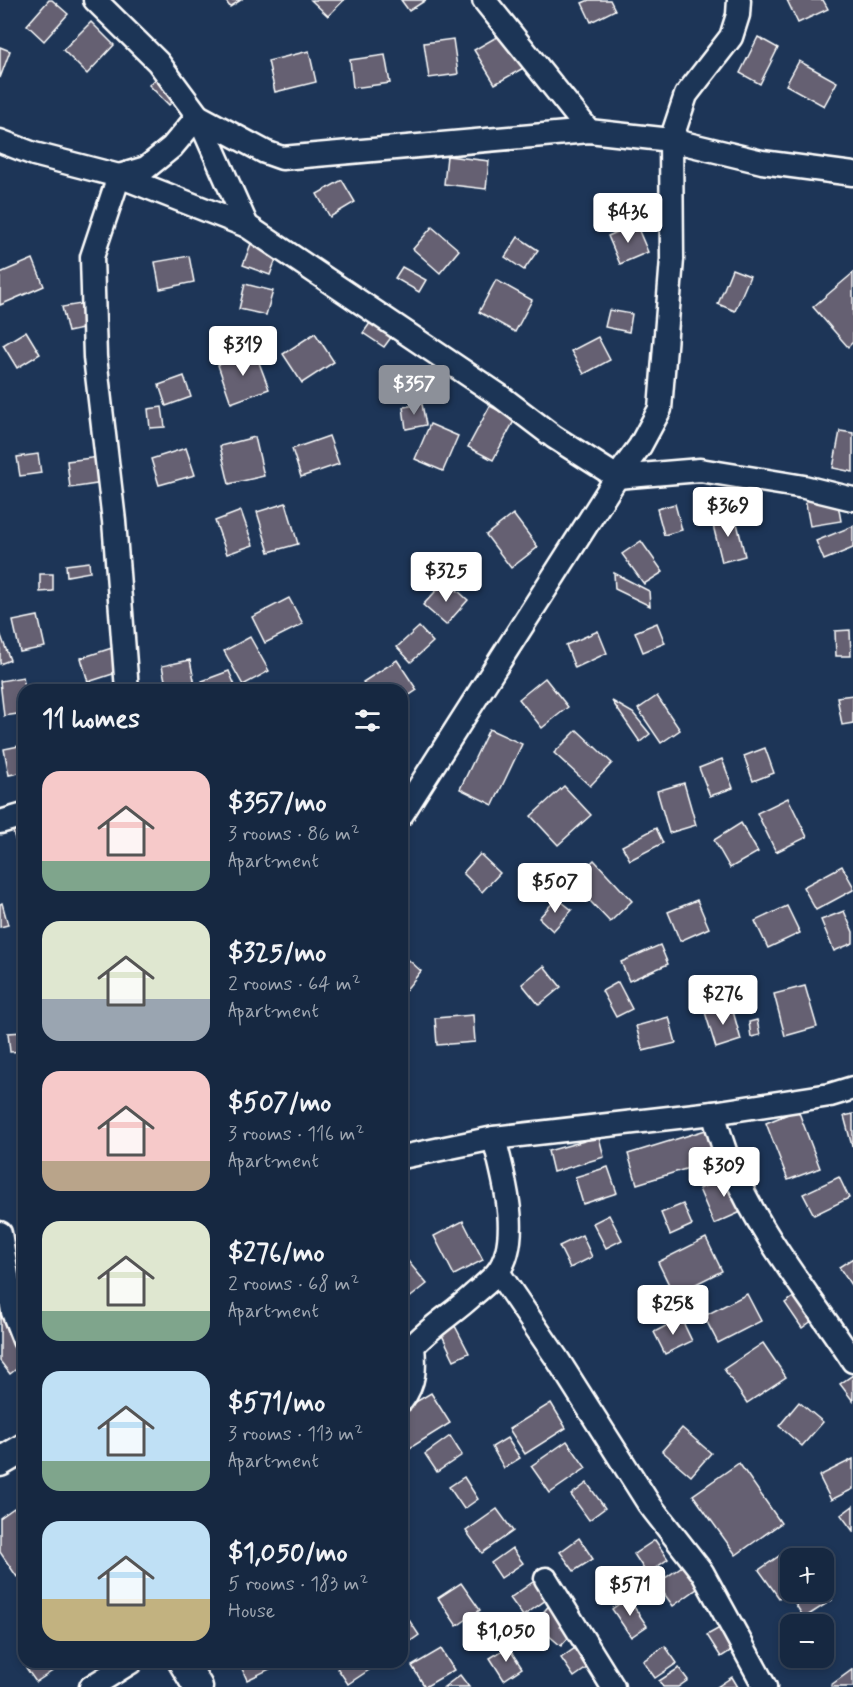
<!DOCTYPE html>
<meta charset="utf-8">
<style>
body{margin:0;font-family:Mynerve,sans-serif;background:#23344c;color:#f1f3f6;height:100vh;display:flex;flex-direction:column;font-size:22px;white-space:nowrap}
*{box-sizing:border-box;margin:0}
p{font-size:20px;color:#9ea6b1}
.icon{flex:none;width:33px;height:33px;fill:none;stroke:currentColor;stroke-width:2;stroke-linecap:round;stroke-linejoin:round}
.map{position:relative;flex:1;overflow:hidden}
.side{position:absolute;left:18px;top:684px;width:390px;height:984px;display:flex;flex-direction:column;background:#162841;border-radius:18px;box-shadow:0 3px 9px #0003,0 0 0 2px #35445a}
.side>*{flex:none}
.buttons{position:absolute;left:780px;top:1548px;display:grid;gap:12px}
.buttons a{display:grid;place-items:center;width:54px;height:54px;border-radius:12px;background:#162841;box-shadow:0 3px 9px #0003,0 0 0 2px #35445a;font-size:30px}
.price{position:absolute;translate:-50% -51px;padding:0 14px;border-radius:6px;background:#fff;color:#222;font-size:20px;line-height:39px;filter:drop-shadow(0 2px 3px #0008)}
.price::after{content:'';position:absolute;left:50%;top:36px;width:18px;height:14px;margin-left:-9px;background:inherit;clip-path:polygon(0 0,100% 0,50% 100%)}
.price.current{background:#8c9099;color:#fff}
ul{padding:0;list-style:none}
li{display:flex;align-items:center;gap:18px;height:150px;padding:0 24px}
li span{display:grid;place-items:center;flex:none;width:168px;height:120px;border-radius:18px;color:#555}
li>.icon{margin-inline-start:auto}
span .icon{width:72px;height:72px;fill:#fffc;stroke-width:1}
li b{font-size:26px}
h2{display:flex;justify-content:space-between;align-items:center;height:72px;padding:0 24px;font-size:26px}
.map>svg:first-child{display:block}
</style>
<div class="map">
<svg width="853" height="1687" viewBox="0 0 853 1687">
<rect width="100%" height="100%" fill="#1d3557"/>
<filter id="ink" filterUnits="userSpaceOnUse"><feTurbulence type="fractalNoise" baseFrequency=".0167" numOctaves="2"/><feDisplacementMap in="SourceGraphic" scale="12" xChannelSelector="R" yChannelSelector="G"/><feConvolveMatrix kernelMatrix="1 2 1 2 8 2 1 2 1" color-interpolation-filters="sRGB"/></filter>
<g filter="url(#ink)">
<g fill="#656172" stroke="#fff" stroke-width="1.5">
<path d="M 49,0 L 52,0 L 68,14 L 44,41 L 27,25 Z"/>
<path d="M 225,0 L 241,0 L 230,7 Z"/>
<path d="M 311,0 L 344,0 L 328,16 Z"/>
<path d="M 401,0 L 426,0 L 409,11 Z"/>
<path d="M 589,0 L 610,0 L 615,10 L 591,22 L 582,3 Z"/>
<path d="M 787,0 L 823,0 L 828,9 L 798,23 Z"/>
<path d="M 91,22 L 114,45 L 87,74 L 63,50 Z"/>
<path d="M 507,31 L 527,66 L 495,84 L 474,50 Z"/>
<path d="M 758,37 L 778,48 L 760,84 L 740,73 Z"/>
<path d="M 453,39 L 458,74 L 429,78 L 424,43 Z"/>
<path d="M 0,47 L 10,51 L 0,78 Z"/>
<path d="M 309,51 L 316,82 L 275,92 L 268,61 Z"/>
<path d="M 385,55 L 390,83 L 353,88 L 350,60 Z"/>
<path d="M 799,61 L 837,82 L 824,106 L 786,85 Z"/>
<path d="M 166,70 L 185,89 L 169,105 L 149,85 Z"/>
<path d="M 447,156 L 489,161 L 486,189 L 444,184 Z"/>
<path d="M 342,180 L 355,202 L 330,217 L 317,194 Z"/>
<path d="M 636,224 L 648,252 L 620,264 L 608,236 Z"/>
<path d="M 432,227 L 459,250 L 440,273 L 413,249 Z"/>
<path d="M 518,237 L 538,250 L 524,270 L 505,257 Z"/>
<path d="M 252,241 L 279,251 L 270,275 L 243,265 Z"/>
<path d="M 189,256 L 194,282 L 160,289 L 155,262 Z"/>
<path d="M 33,259 L 44,286 L 0,305 L 0,273 Z"/>
<path d="M 402,267 L 426,280 L 419,292 L 395,278 Z"/>
<path d="M 732,269 L 750,276 L 735,311 L 718,304 Z"/>
<path d="M 853,273 L 853,342 L 848,347 L 813,307 Z"/>
<path d="M 496,280 L 532,300 L 515,332 L 479,312 Z"/>
<path d="M 245,284 L 273,291 L 266,315 L 239,309 Z"/>
<path d="M 87,303 L 92,327 L 68,332 L 62,307 Z"/>
<path d="M 380,309 L 401,324 L 384,347 L 363,333 Z"/>
<path d="M 609,310 L 632,314 L 629,332 L 605,327 Z"/>
<path d="M 26,331 L 40,354 L 17,368 L 3,345 Z"/>
<path d="M 315,333 L 334,362 L 302,383 L 283,354 Z"/>
<path d="M 598,337 L 610,360 L 584,374 L 571,351 Z"/>
<path d="M 255,352 L 269,389 L 231,403 L 218,365 Z"/>
<path d="M 184,376 L 191,397 L 166,406 L 159,385 Z"/>
<path d="M 422,404 L 426,425 L 406,429 L 403,407 Z"/>
<path d="M 490,406 L 515,419 L 493,460 L 468,447 Z"/>
<path d="M 162,407 L 165,427 L 150,428 L 148,409 Z"/>
<path d="M 430,424 L 458,436 L 443,471 L 415,459 Z"/>
<path d="M 840,431 L 853,433 L 853,472 L 833,468 Z"/>
<path d="M 329,436 L 339,464 L 301,477 L 292,449 Z"/>
<path d="M 255,437 L 264,476 L 229,484 L 220,446 Z"/>
<path d="M 186,448 L 195,475 L 159,485 L 151,459 Z"/>
<path d="M 38,454 L 41,473 L 20,476 L 17,457 Z"/>
<path d="M 99,457 L 103,483 L 70,488 L 67,461 Z"/>
<path d="M 836,493 L 841,521 L 810,526 L 805,499 Z"/>
<path d="M 286,503 L 298,544 L 269,552 L 257,512 Z"/>
<path d="M 675,504 L 682,530 L 664,535 L 657,509 Z"/>
<path d="M 241,511 L 253,545 L 227,554 L 215,521 Z"/>
<path d="M 513,514 L 538,547 L 511,568 L 486,535 Z"/>
<path d="M 735,515 L 745,556 L 722,562 L 712,521 Z"/>
<path d="M 853,526 L 853,548 L 824,560 L 816,541 Z"/>
<path d="M 641,541 L 663,572 L 644,584 L 622,554 Z"/>
<path d="M 89,562 L 90,572 L 67,576 L 66,565 Z"/>
<path d="M 614,573 L 649,591 L 650,606 L 615,589 Z"/>
<path d="M 40,574 L 53,574 L 53,591 L 40,592 Z"/>
<path d="M 446,580 L 468,600 L 446,625 L 423,605 Z"/>
<path d="M 289,598 L 303,624 L 265,643 L 252,617 Z"/>
<path d="M 38,616 L 45,647 L 20,652 L 13,621 Z"/>
<path d="M 657,623 L 665,643 L 643,652 L 635,632 Z"/>
<path d="M 419,627 L 433,642 L 411,662 L 397,647 Z"/>
<path d="M 850,630 L 851,656 L 836,656 L 835,631 Z"/>
<path d="M 598,631 L 607,653 L 575,668 L 566,645 Z"/>
<path d="M 0,633 L 10,660 L 0,664 Z"/>
<path d="M 250,637 L 269,671 L 243,685 L 224,651 Z"/>
<path d="M 115,647 L 122,671 L 88,682 L 81,658 Z"/>
<path d="M 190,660 L 195,685 L 167,690 L 162,666 Z"/>
<path d="M 397,660 L 417,690 L 402,700 L 402,690 L 368,690 L 363,682 Z"/>
<path d="M 229,671 L 236,688 L 230,690 L 205,690 L 202,681 Z"/>
<path d="M 23,677 L 25,690 L 24,713 L 4,716 L 0,681 Z"/>
<path d="M 545,678 L 568,707 L 542,728 L 519,699 Z"/>
<path d="M 853,695 L 853,723 L 842,725 L 837,697 Z"/>
<path d="M 657,696 L 680,730 L 661,743 L 638,709 Z"/>
<path d="M 612,701 L 633,713 L 650,734 L 640,742 Z"/>
<path d="M 489,729 L 522,744 L 493,805 L 460,789 Z"/>
<path d="M 577,730 L 612,763 L 590,786 L 554,753 Z"/>
<path d="M 24,745 L 24,772 L 9,775 L 4,749 Z"/>
<path d="M 765,748 L 774,773 L 753,781 L 744,756 Z"/>
<path d="M 722,759 L 733,788 L 710,796 L 699,768 Z"/>
<path d="M 684,783 L 696,825 L 669,833 L 657,791 Z"/>
<path d="M 564,786 L 591,815 L 558,845 L 531,816 Z"/>
<path d="M 788,798 L 807,837 L 776,852 L 757,813 Z"/>
<path d="M 24,817 L 24,852 L 19,853 L 10,821 Z"/>
<path d="M 741,823 L 758,852 L 730,868 L 714,840 Z"/>
<path d="M 656,828 L 663,843 L 630,860 L 622,846 Z"/>
<path d="M 480,854 L 500,873 L 482,892 L 463,873 Z"/>
<path d="M 594,860 L 632,901 L 610,922 L 571,881 Z"/>
<path d="M 842,866 L 853,886 L 853,890 L 816,910 L 803,887 Z"/>
<path d="M 557,898 L 572,910 L 553,931 L 539,918 Z"/>
<path d="M 697,900 L 709,928 L 680,941 L 668,912 Z"/>
<path d="M 2,903 L 8,925 L 0,927 L 0,904 Z"/>
<path d="M 787,906 L 800,933 L 768,948 L 755,921 Z"/>
<path d="M 844,911 L 853,932 L 853,943 L 834,951 L 821,920 Z"/>
<path d="M 660,945 L 668,964 L 629,981 L 621,962 Z"/>
<path d="M 402,954 L 421,971 L 405,991 L 402,989 Z"/>
<path d="M 544,966 L 561,987 L 539,1005 L 522,984 Z"/>
<path d="M 618,982 L 632,1009 L 616,1017 L 602,991 Z"/>
<path d="M 805,986 L 817,1027 L 785,1036 L 774,994 Z"/>
<path d="M 731,1004 L 741,1040 L 716,1048 L 705,1012 Z"/>
<path d="M 473,1015 L 475,1042 L 437,1045 L 435,1018 Z"/>
<path d="M 669,1017 L 676,1043 L 643,1051 L 636,1026 Z"/>
<path d="M 757,1020 L 760,1035 L 751,1037 L 749,1022 Z"/>
<path d="M 24,1032 L 24,1051 L 10,1052 L 8,1033 Z"/>
<path d="M 798,1110 L 820,1168 L 788,1180 L 766,1123 Z"/>
<path d="M 853,1114 L 853,1146 L 852,1146 L 844,1116 Z"/>
<path d="M 709,1129 L 718,1159 L 637,1184 L 628,1154 Z"/>
<path d="M 599,1137 L 604,1157 L 553,1172 L 548,1151 Z"/>
<path d="M 608,1167 L 617,1193 L 583,1204 L 575,1177 Z"/>
<path d="M 735,1173 L 750,1208 L 714,1224 L 699,1189 Z"/>
<path d="M 839,1177 L 849,1198 L 814,1215 L 803,1194 Z"/>
<path d="M 683,1204 L 692,1225 L 670,1235 L 661,1213 Z"/>
<path d="M 609,1215 L 622,1240 L 606,1248 L 593,1223 Z"/>
<path d="M 463,1221 L 483,1260 L 454,1275 L 434,1236 Z"/>
<path d="M 582,1235 L 592,1257 L 570,1268 L 559,1246 Z"/>
<path d="M 706,1238 L 722,1271 L 674,1295 L 658,1262 Z"/>
<path d="M 853,1258 L 853,1288 L 839,1267 Z"/>
<path d="M 407,1260 L 427,1284 L 403,1303 L 402,1264 Z"/>
<path d="M 807,1288 L 824,1312 L 802,1328 L 785,1303 Z"/>
<path d="M 747,1294 L 761,1321 L 718,1343 L 704,1316 Z"/>
<path d="M 0,1305 L 24,1337 L 24,1363 L 10,1374 L 0,1361 Z"/>
<path d="M 681,1318 L 692,1341 L 665,1354 L 654,1332 Z"/>
<path d="M 455,1326 L 469,1353 L 454,1360 L 441,1333 Z"/>
<path d="M 763,1343 L 786,1377 L 747,1403 L 724,1369 Z"/>
<path d="M 853,1375 L 853,1401 L 840,1384 Z"/>
<path d="M 431,1393 L 450,1423 L 410,1448 L 402,1435 L 402,1410 Z"/>
<path d="M 799,1402 L 823,1422 L 802,1446 L 779,1426 Z"/>
<path d="M 551,1403 L 566,1428 L 525,1454 L 509,1429 Z"/>
<path d="M 682,1428 L 711,1453 L 691,1476 L 662,1451 Z"/>
<path d="M 450,1436 L 462,1455 L 437,1472 L 425,1454 Z"/>
<path d="M 507,1438 L 520,1458 L 504,1468 L 492,1447 Z"/>
<path d="M 567,1441 L 586,1468 L 550,1493 L 531,1466 Z"/>
<path d="M 853,1459 L 853,1489 L 831,1500 L 819,1476 Z"/>
<path d="M 739,1463 L 781,1523 L 736,1555 L 693,1495 Z"/>
<path d="M 464,1477 L 478,1499 L 464,1509 L 449,1487 Z"/>
<path d="M 587,1483 L 605,1508 L 589,1520 L 571,1495 Z"/>
<path d="M 853,1506 L 853,1531 L 841,1515 Z"/>
<path d="M 14,1508 L 24,1522 L 24,1573 L 17,1577 L 0,1552 L 0,1518 Z"/>
<path d="M 497,1509 L 513,1531 L 482,1553 L 466,1531 Z"/>
<path d="M 579,1538 L 593,1559 L 574,1571 L 560,1552 Z"/>
<path d="M 655,1540 L 668,1559 L 647,1574 L 634,1554 Z"/>
<path d="M 792,1547 L 801,1558 L 790,1558 L 790,1589 L 779,1598 L 759,1570 Z"/>
<path d="M 512,1548 L 523,1563 L 501,1578 L 491,1563 Z"/>
<path d="M 685,1564 L 701,1586 L 673,1606 L 657,1584 Z"/>
<path d="M 543,1575 L 556,1593 L 523,1616 L 510,1598 Z"/>
<path d="M 461,1583 L 480,1610 L 457,1626 L 438,1598 Z"/>
<path d="M 824,1587 L 832,1600 L 804,1618 L 790,1595 L 796,1592 L 824,1592 Z"/>
<path d="M 628,1598 L 647,1626 L 631,1637 L 612,1609 Z"/>
<path d="M 552,1602 L 579,1626 L 561,1646 L 534,1623 Z"/>
<path d="M 409,1620 L 419,1635 L 402,1647 L 402,1625 Z"/>
<path d="M 725,1625 L 738,1646 L 721,1657 L 707,1635 Z"/>
<path d="M 585,1641 L 598,1660 L 574,1677 L 561,1658 Z"/>
<path d="M 665,1646 L 677,1663 L 655,1678 L 643,1661 Z"/>
<path d="M 508,1647 L 522,1668 L 504,1680 L 490,1658 Z"/>
<path d="M 441,1649 L 454,1670 L 425,1687 L 412,1666 Z"/>
<path d="M 28,1662 L 66,1662 L 36,1682 L 24,1665 Z"/>
<path d="M 239,1662 L 272,1662 L 274,1667 L 247,1680 Z"/>
<path d="M 336,1662 L 381,1662 L 348,1684 L 334,1663 Z"/>
<path d="M 679,1668 L 688,1680 L 678,1687 L 663,1687 L 659,1681 Z"/>
<path d="M 853,1669 L 853,1687 L 833,1687 L 831,1685 Z"/>
<path d="M 460,1675 L 469,1687 L 444,1687 Z"/>
<path d="M 732,1677 L 738,1687 L 717,1687 Z"/>
</g>
<g fill="none" stroke-linecap="round" stroke-linejoin="round">
<defs>
<g id="minor">
<path d="M 95,0 L 158,62 L 198,116 L 172,147 L 146,168 L 119,176 L 92,257 L 95,357 L 114,521 L 127,690"/>
<path d="M 484,0 L 589,131"/>
<path d="M 0,141 L 34,154 L 119,176 L 247,226 L 198,116 L 265,152 L 282,158 L 589,131 L 671,140 L 762,162 L 853,174"/>
<path d="M 247,226 L 500,396 L 554,437 L 617,477 L 700,470 L 804,487 L 853,499"/>
<path d="M 402,814 L 617,477 L 640,446 L 660,409 L 672,259 L 671,140 L 686,95 L 731,37 L 738,15 L 739,0"/>
<path d="M 0,822 L 24,815"/>
<path d="M 713,1113 C 719,1131 723,1149 731,1166 C 761,1237 811,1297 853,1361"/>
<path d="M 402,1157 L 494,1138 L 713,1113 L 830,1095 L 853,1088"/>
<path d="M 0,1233 L 13,1312 L 24,1340"/>
<path d="M 498,1272 L 558,1360 L 649,1504 L 702,1572 L 765,1687"/>
<path d="M 402,1400 C 415,1383 415,1367 413,1346 C 431,1326 454,1313 473,1295 C 481,1288 490,1281 497,1273 C 523,1239 503,1175 494,1138"/>
<path d="M 546,1579 L 613,1687"/>
<path d="M 91,1687 L 131,1662"/>
</g>
<g id="tertiary">
<path d="M 0,1462 L 24,1448"/>
<path d="M 183,1662 L 198,1687"/>
</g>
</defs>
<use href="#minor" stroke="#fff" stroke-width="27"/>
<use href="#tertiary" stroke="#fff" stroke-width="33"/>
<use href="#minor" stroke="#1d3557" stroke-width="22"/>
<use href="#tertiary" stroke="#1d3557" stroke-width="28"/>
</g>
</g>
</svg>
<div class="buttons">
<a>+</a>
<a>−</a>
</div>
<b class="price" style="left:628px;top:244px">$436</b>
<b class="price" style="left:243px;top:377px">$319</b>
<b class="price current" style="left:414px;top:416px">$357</b>
<b class="price" style="left:728px;top:538px">$369</b>
<b class="price" style="left:446px;top:603px">$325</b>
<b class="price" style="left:555px;top:914px">$507</b>
<b class="price" style="left:723px;top:1026px">$276</b>
<b class="price" style="left:724px;top:1198px">$309</b>
<b class="price" style="left:673px;top:1336px">$258</b>
<b class="price" style="left:630px;top:1617px">$571</b>
<b class="price" style="left:506px;top:1663px">$1,050</b>
<section class="side">
<h2>11 homes<svg class="icon" aria-label="filters" viewBox="0 0 24 24"><path d="M4 7h16M4 17h16"/><circle cx="9" cy="7" r="2"/><circle cx="15" cy="17" r="2"/></svg></h2>
<ul>
<li><span style="background:linear-gradient(#f6c9c9 75%,#7fa58c 0)"><svg class="icon" aria-label="home" viewBox="0 0 24 24"><path d="M3 11l9-7 9 7M6 9v11h12V9"/></svg></span><div><b>$357/mo</b><p>3 rooms · 86 m²</p><p>Apartment</p></div></li>
<li><span style="background:linear-gradient(#dfe7d0 65%,#9aa5b1 0)"><svg class="icon" aria-label="home" viewBox="0 0 24 24"><path d="M3 11l9-7 9 7M6 9v11h12V9"/></svg></span><div><b>$325/mo</b><p>2 rooms · 64 m²</p><p>Apartment</p></div></li>
<li><span style="background:linear-gradient(#f6c9c9 75%,#b9a48a 0)"><svg class="icon" aria-label="home" viewBox="0 0 24 24"><path d="M3 11l9-7 9 7M6 9v11h12V9"/></svg></span><div><b>$507/mo</b><p>3 rooms · 116 m²</p><p>Apartment</p></div></li>
<li><span style="background:linear-gradient(#dfe7d0 75%,#7fa58c 0)"><svg class="icon" aria-label="home" viewBox="0 0 24 24"><path d="M3 11l9-7 9 7M6 9v11h12V9"/></svg></span><div><b>$276/mo</b><p>2 rooms · 68 m²</p><p>Apartment</p></div></li>
<li><span style="background:linear-gradient(#bfe0f5 75%,#7fa58c 0)"><svg class="icon" aria-label="home" viewBox="0 0 24 24"><path d="M3 11l9-7 9 7M6 9v11h12V9"/></svg></span><div><b>$571/mo</b><p>3 rooms · 113 m²</p><p>Apartment</p></div></li>
<li><span style="background:linear-gradient(#bfe0f5 65%,#c2b280 0)"><svg class="icon" aria-label="home" viewBox="0 0 24 24"><path d="M3 11l9-7 9 7M6 9v11h12V9"/></svg></span><div><b>$1,050/mo</b><p>5 rooms · 183 m²</p><p>House</p></div></li>
</ul>
</section>
</div>
